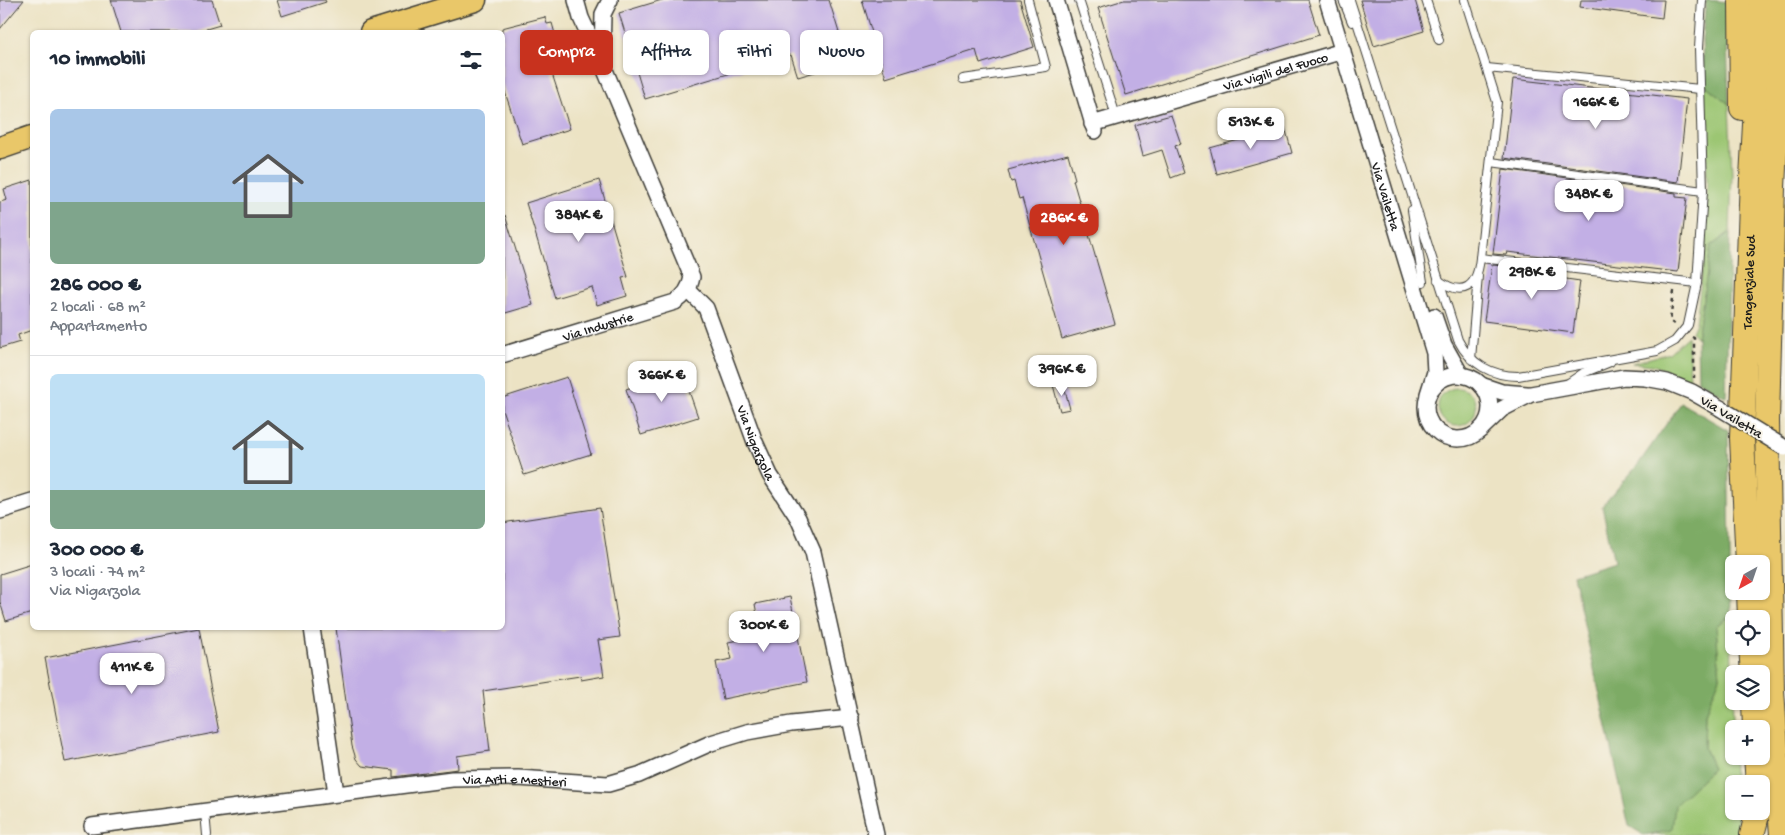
<!DOCTYPE html>
<html lang="it">
<meta charset="utf-8">
<style>
body{margin:0;font-family:"Gochi Hand",sans-serif;background:#f2f2f3;color:#1f2937;height:100vh;display:flex;flex-direction:column;font-size:19px;white-space:nowrap}
*{box-sizing:border-box;margin:0}
p{font-size:16px;color:#747a83}
.icon{flex:none;width:28px;height:28px;fill:none;stroke:currentColor;stroke-width:2;stroke-linecap:round;stroke-linejoin:round}
.map{position:relative;flex:1;overflow:hidden}
.sheet{position:absolute;left:30px;top:30px;width:475px;height:600px;display:flex;flex-direction:column;background:#fff;border-radius:8px;box-shadow:0 1px 4px #0004}
.sheet>*{flex:none}
.hud{position:absolute;left:520px;top:30px;width:475px;height:45px;display:flex;gap:10px}
.needle{width:32px;rotate:220deg}
.tools{position:absolute;left:1725px;top:555px;display:grid;gap:10px}
.tools a{display:grid;place-items:center;width:45px;height:45px;border-radius:8px;background:#fff;box-shadow:0 1px 4px #0004;font-size:25px}
.price{position:absolute;translate:-50% -42px;padding:0 11px;border-radius:10px;background:#fff;color:#222;font-size:16px;line-height:32px;filter:drop-shadow(0 1px 2px #0008)}
.price::after{content:'';position:absolute;left:50%;top:30px;width:15px;height:11px;margin-left:-8px;background:inherit;clip-path:polygon(0 0,100% 0,50% 100%)}
.price.selected{background:#c8321e;color:#fff}
ul{padding:0;list-style:none}
li{display:grid;align-content:center;gap:10px;height:265px;padding:0 20px}
li+li{border-top:1px solid #e0e1e3}
li span{display:grid;place-items:center;height:155px;border-radius:8px;color:#555}
li>.icon{margin-inline-start:auto}
span .icon{width:90px;height:90px;fill:#fffc;stroke-width:1}
li b{font-size:21px}
h2{display:flex;justify-content:space-between;align-items:center;height:60px;padding:0 20px;font-size:21px}
.chip{padding:0 18px;border-radius:8px;background:#fff;box-shadow:0 1px 4px #0004;font-size:18px;line-height:45px}
.chip.selected{background:#c8321e;color:#fff}
.map>svg:first-child{display:block}
</style>
<div class="map">
<svg width="1785" height="835" viewBox="0 0 1785 835">
<rect width="100%" height="100%" fill="#f7f3e8"/>
<filter id="ink" filterUnits="userSpaceOnUse"><feTurbulence type="fractalNoise" baseFrequency=".02" numOctaves="2"/><feDisplacementMap in="SourceGraphic" scale="10" xChannelSelector="R" yChannelSelector="G"/><feConvolveMatrix kernelMatrix="1 2 1 2 8 2 1 2 1" color-interpolation-filters="sRGB"/></filter>
<filter id="wash" filterUnits="userSpaceOnUse"><feTurbulence type="fractalNoise" baseFrequency=".0096" numOctaves="4" result="noise"/><feDisplacementMap in="SourceGraphic" scale="20" xChannelSelector="R" yChannelSelector="G"/><feGaussianBlur stdDeviation="1.12" result="paint"/><feColorMatrix in="noise" values="0 0 0 0 0 0 0 0 0 0 0 0 0 0 0 0 0 1.4 0 .05"/><feComposite in="paint" operator="in"/></filter>
<g filter="url(#wash)">
<rect width="100%" height="100%" fill="#ece3c4"/>
<g fill="#9cc673" stroke="#5c7148">
<path d="M 1704,84 L 1729,104 L 1732,174 L 1730,232 L 1711,246 L 1697,338 L 1692,332 L 1696,323 L 1705,248 L 1707,184 Z"/>
<path d="M 1688,336 L 1690,381 L 1653,365 L 1632,363 L 1669,353 Z"/>
<circle cx="1457" cy="407" r="19"/>
<path d="M 1731,616 C 1732,681 1734,748 1734,811 L 1737,811 L 1738,835 L 1651,835 L 1672,830 L 1674,805 L 1713,768 L 1704,748 L 1705,713 L 1720,677 L 1716,626 Z"/>
</g>
<g fill="#7dab65" stroke="#4c6440">
<path d="M 1706,0 L 1730,2 L 1727,35 L 1729,104 L 1704,84 L 1702,39 Z"/>
<path d="M 1730,232 L 1726,397 L 1698,380 L 1697,338 L 1711,246 Z"/>
<path d="M 1681,403 L 1728,430 L 1731,616 L 1716,626 L 1720,677 L 1705,713 L 1704,748 L 1713,768 L 1675,805 L 1672,830 L 1644,835 L 1629,826 L 1573,575 L 1614,562 L 1602,506 L 1637,466 Z"/>
</g>
<g id="blocks">
<g fill="#c2afe5">
<path d="M 0,0 L 24,0 L 0,29 Z"/>
<path d="M 111,0 L 212,0 L 220,25 L 196,32 L 121,32 Z"/>
<path d="M 277,0 L 325,0 L 326,2 L 282,16 Z"/>
<path d="M 662,0 L 829,0 L 848,62 L 798,77 L 791,55 L 645,99 L 619,13 Z"/>
<path d="M 862,0 L 1020,0 L 1034,47 L 980,64 L 976,50 L 886,78 Z"/>
<path d="M 1124,0 L 1308,0 L 1319,35 L 1126,95 L 1098,8 Z"/>
<path d="M 1360,0 L 1415,0 L 1424,31 L 1374,46 Z"/>
<path d="M 1581,0 L 1664,0 L 1662,18 L 1580,7 Z"/>
<path d="M 545,17 L 547,24 L 552,23 L 558,45 L 544,49 L 570,129 L 522,144 L 502,83 L 502,28 Z"/>
<path d="M 1513,79 L 1687,99 L 1678,182 L 1504,158 Z"/>
<path d="M 1171,115 L 1181,144 L 1175,146 L 1184,173 L 1171,178 L 1162,150 L 1143,156 L 1135,125 Z"/>
<path d="M 1285,127 L 1292,153 L 1217,174 L 1210,148 Z"/>
<path d="M 1068,154 L 1075,179 L 1073,180 L 1115,324 L 1062,339 L 1022,198 L 1019,199 L 1014,181 L 1011,182 L 1008,170 Z"/>
<path d="M 1503,169 L 1676,193 L 1676,197 L 1687,198 L 1678,272 L 1507,252 L 1506,255 L 1493,254 Z"/>
<path d="M 32,180 L 32,330 L 18,335 L 20,342 L 0,348 L 0,202 L 7,200 L 4,189 Z"/>
<path d="M 599,180 L 628,277 L 622,278 L 627,296 L 597,305 L 592,287 L 555,298 L 526,203 Z"/>
<path d="M 505,215 L 533,305 L 502,314 L 502,216 Z"/>
<path d="M 1492,265 L 1505,266 L 1504,270 L 1580,281 L 1573,333 L 1484,321 Z"/>
<path d="M 682,371 L 698,417 L 641,435 L 626,389 Z"/>
<path d="M 567,377 L 591,454 L 524,475 L 502,409 L 502,398 Z"/>
<path d="M 1063,383 L 1070,409 L 1060,411 L 1053,385 Z"/>
<path d="M 600,508 L 620,637 L 598,640 L 604,676 L 581,680 L 580,676 L 483,691 L 490,751 L 457,756 L 458,769 L 393,777 L 393,770 L 362,766 L 356,759 L 352,746 L 336,628 L 502,628 L 502,523 Z"/>
<path d="M 32,564 L 32,613 L 6,621 L 0,602 L 0,574 Z"/>
<path d="M 790,597 L 807,682 L 723,699 L 716,662 L 732,659 L 728,642 L 745,639 L 742,623 L 758,620 L 755,604 Z"/>
<path d="M 199,628 L 219,732 L 65,762 L 45,658 Z"/>
</g>
</g>
</g>
<g filter="url(#ink)">
<use href="#blocks" fill-opacity="0" stroke="#3b3a35" stroke-width="1"/>
<g fill="none" stroke-linecap="round" stroke-linejoin="round">
<defs>
<g id="service">
<path d="M 1079,0 L 1116,116"/>
<path d="M 1343,0 L 1352,22"/>
<path d="M 1350,0 L 1458,340 C 1470,364 1492,376 1518,376 L 1657,351 L 1675,341 L 1688,325 L 1697,283 L 1703,191 L 1699,48 L 1702,0"/>
<path d="M 1426,0 L 1439,40"/>
<path d="M 1465,0 L 1497,102 L 1480,258 L 1697,283"/>
<path d="M 1487,68 L 1700,89"/>
<path d="M 963,79 L 1046,67 L 1028,0"/>
<path d="M 1491,162 L 1703,191"/>
<path d="M 1412,210 L 1423,282"/>
<path d="M 1438,280 C 1464,298 1477,287 1480,258"/>
<path d="M 1471,359 L 1478,276"/>
<path d="M 1567,384 L 1583,373 L 1610,362"/>
<path d="M 205,812 L 207,835"/>
</g>
<g id="minor">
<path d="M 1056,0 L 1095,131"/>
<path id="s1" d="M 1327,0 L 1434,353 L 1435,372 L 1428,394"/>
<path d="M 602,59 L 603,14 L 610,0"/>
<path id="s2" d="M 1092,124 L 1343,51"/>
<path id="s3" d="M 688,290 L 706,308 L 755,442 L 770,475 L 798,518 L 813,552 L 876,835"/>
<path d="M 1434,316 L 1444,345 L 1461,375"/>
<path id="s4" d="M 502,355 L 675,302 C 685,296 690,288 692,277 L 602,63 L 581,18 L 576,0"/>
<circle cx="1458" cy="407" r="32"/>
<path d="M 1481,385 L 1502,392 L 1527,394"/>
<path d="M 1480,430 L 1502,409 L 1531,394 L 1624,377 L 1645,378 L 1667,382 L 1692,392 L 1720,408"/>
<path d="M 0,511 L 32,501"/>
<path d="M 312,628 L 336,793"/>
<path id="s5" d="M 92,826 L 452,779 L 518,778 L 608,784 L 639,775 L 711,743 L 747,732 L 791,724 L 851,718"/>
</g>
<g id="primary">
<path d="M 371,32 L 475,0"/>
<path d="M 0,148 L 32,137"/>
</g>
<g id="trunk">
<path d="M 1741,0 L 1742,108"/>
<path id="s6" d="M 1748,564 L 1742,438 L 1752,178 L 1762,0"/>
<path d="M 1749,591 L 1750,619"/>
<path d="M 1751,646 L 1753,674"/>
<path d="M 1754,701 L 1755,729"/>
<path d="M 1756,756 L 1758,784"/>
<path d="M 1752,835 L 1758,811"/>
<path d="M 1782,835 L 1772,690 L 1767,421 L 1773,187 L 1783,0"/>
</g>
</defs>
<use href="#service" stroke="#3b3a35" stroke-width="10"/>
<use href="#minor" stroke="#3b3a35" stroke-width="18"/>
<use href="#primary" stroke="#3b3a35" stroke-width="25"/>
<use href="#trunk" stroke="#3b3a35" stroke-width="26"/>
<g stroke="#3b3a35" stroke-width="2.5" stroke-dasharray="4 4" stroke-linecap="butt">
<path d="M 1674,291 L 1670,321 L 1675,325"/>
<path d="M 1692,337 L 1694,338 L 1694,378"/>
</g>
<use href="#service" stroke="#fff" stroke-width="8"/>
<use href="#minor" stroke="#fff" stroke-width="15"/>
<use href="#primary" stroke="#e9c769" stroke-width="22"/>
<use href="#trunk" stroke="#e9c769" stroke-width="24"/>
<defs>
<path id="minor-bridge" d="M 1720,408 L 1785,448"/>
</defs>
<use href="#minor-bridge" stroke="#3b3a35" stroke-width="18" stroke-linecap="butt"/>
<use href="#minor-bridge" stroke="#fff" stroke-width="15"/>
</g>
</g>
<g text-anchor="middle" stroke-width="4" stroke-linejoin="round" paint-order="stroke">
<g font-size="14" fill="#1c1c1c" stroke="#f7f3e8">
<text dy="5" stroke="none"><textPath href="#s2" startOffset="191">Via Vigili del Fuoco</textPath></text>
<text dy="5" stroke="none"><textPath href="#s1" startOffset="205">Via Vailetta</textPath></text>
<text dy="5" stroke="none"><textPath href="#s6" startOffset="282">Tangenziale Sud</textPath></text>
<text dy="5" stroke="none"><textPath href="#s4" startOffset="100">Via Industrie</textPath></text>
<text transform="translate(1732 416) rotate(31)" y="5">Via Vailetta</text>
<text dy="5" stroke="none"><textPath href="#s3" startOffset="169">Via Nigarzola</textPath></text>
<text dy="5" stroke="none"><textPath href="#s5" startOffset="426">Via Arti e Mestieri</textPath></text>
</g>
</g>
</svg>
<div class="tools">
<a><svg class="needle" viewBox="-14 -14 28 28"><path d="M0-13l5 13h-10z" fill="#e53935"/><path d="M0 13l5-13h-10z" fill="#747a83"/></svg></a>
<a><svg class="icon" aria-label="locate" viewBox="0 0 24 24"><circle cx="12" cy="12" r="6"/><path d="M12 2v4M12 18v4M2 12h4M18 12h4"/></svg></a>
<a><svg class="icon" aria-label="layers" viewBox="0 0 24 24"><path d="M12 4l9 5-9 5-9-5zM3 14l9 5 9-5"/></svg></a>
<a>+</a>
<a>−</a>
</div>
<b class="price" style="left:1596px;top:130px">166K €</b>
<b class="price" style="left:1251px;top:150px">513K €</b>
<b class="price" style="left:1589px;top:222px">348K €</b>
<b class="price" style="left:579px;top:243px">384K €</b>
<b class="price selected" style="left:1064px;top:246px">286K €</b>
<b class="price" style="left:1532px;top:300px">298K €</b>
<b class="price" style="left:1062px;top:397px">396K €</b>
<b class="price" style="left:662px;top:403px">366K €</b>
<b class="price" style="left:764px;top:653px">300K €</b>
<b class="price" style="left:132px;top:695px">411K €</b>
<div class="hud">
<a class="chip selected">Compra</a>
<a class="chip">Affitta</a>
<a class="chip">Filtri</a>
<a class="chip">Nuovo</a>
</div>
<section class="sheet">
<h2>10 immobili<svg class="icon" aria-label="filters" viewBox="0 0 24 24"><path d="M4 7h16M4 17h16"/><circle cx="9" cy="7" r="2"/><circle cx="15" cy="17" r="2"/></svg></h2>
<ul>
<li><span style="background:linear-gradient(#a9c7e8 60%,#7fa58c 0)"><svg class="icon" aria-label="home" viewBox="0 0 24 24"><path d="M3 11l9-7 9 7M6 9v11h12V9"/></svg></span><div><b>286 000 €</b><p>2 locali · 68 m²</p><p>Appartamento</p></div></li>
<li><span style="background:linear-gradient(#bfe0f5 75%,#7fa58c 0)"><svg class="icon" aria-label="home" viewBox="0 0 24 24"><path d="M3 11l9-7 9 7M6 9v11h12V9"/></svg></span><div><b>300 000 €</b><p>3 locali · 74 m²</p><p>Via Nigarzola</p></div></li>
</ul>
</section>
</div>
